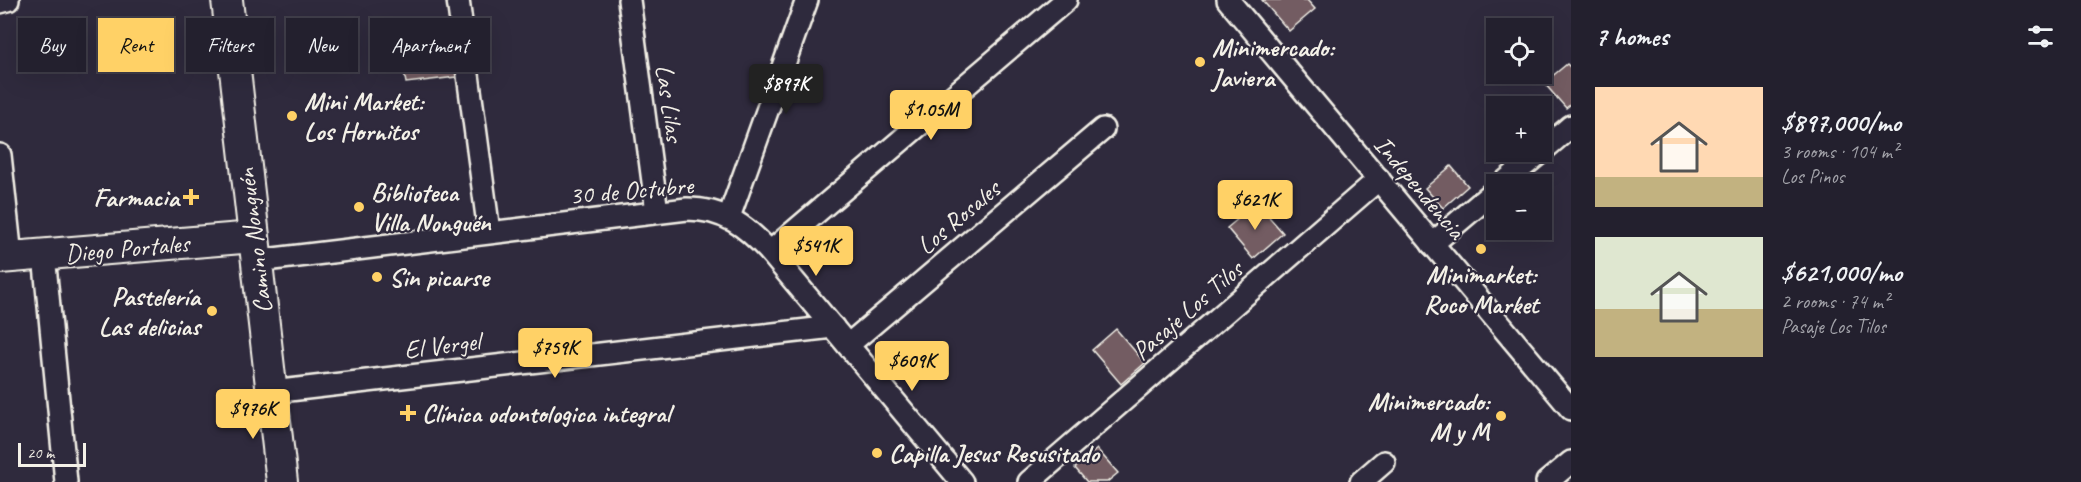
<!DOCTYPE html>
<meta charset="utf-8">
<style>
body{margin:0;font-family:Caveat,sans-serif;background:#2f2d3a;color:#f1f3f6;height:100vh;display:flex;flex-direction:column;font-size:22px;white-space:nowrap}
*{box-sizing:border-box;margin:0}
p{font-size:20px;color:#a3a3aa}
.icon{flex:none;width:33px;height:33px;fill:none;stroke:currentColor;stroke-width:2;stroke-linecap:round;stroke-linejoin:round}
.map{position:relative;flex:1;overflow:hidden}
.side{display:flex;flex-direction:column;background:#23202e;width:510px}
.side>*{flex:none}
.banner{position:absolute;left:18px;top:18px;width:570px;height:54px;display:flex;gap:12px}
.tools{position:absolute;left:1486px;top:18px;display:grid;gap:12px}
.tools a{display:grid;place-items:center;width:66px;height:66px;border-radius:0px;background:#23202e;box-shadow:0 6px 24px #0002,0 0 0 2px #403e4a;font-size:30px}
.scale{position:absolute;left:18px;bottom:15px;width:68px;box-sizing:border-box;padding-left:6px;border:3px solid #f4f1e8;border-top:0;font-size:16px;line-height:21px;white-space:nowrap;color:#f4f1e8;-webkit-text-stroke:4px #2f2a3d;paint-order:stroke}
.price{position:absolute;translate:-50% -51px;padding:0 14px;border-radius:6px;background:#ffd166;color:#111;font-size:20px;line-height:39px;filter:drop-shadow(0 2px 3px #0008)}
.price::after{content:'';position:absolute;left:50%;top:36px;width:18px;height:14px;margin-left:-9px;background:inherit;clip-path:polygon(0 0,100% 0,50% 100%)}
.price.active{background:#222;color:#fff}
ul{padding:0;list-style:none}
li{display:flex;align-items:center;gap:18px;height:150px;padding:0 24px}
li span{display:grid;place-items:center;flex:none;width:168px;height:120px;border-radius:0px;color:#555}
li>.icon{margin-inline-start:auto}
span .icon{width:72px;height:72px;fill:#fffc;stroke-width:1}
li b{font-size:26px}
h2{display:flex;justify-content:space-between;align-items:center;height:72px;padding:0 24px;font-size:26px}
.pill{padding:0 21px;border-radius:0px;background:#23202e;box-shadow:0 6px 24px #0002,0 0 0 2px #403e4a;font-size:21px;line-height:54px}
.pill.active{background:#ffd166;color:#111}
main{display:flex;flex:1;min-height:0}
.map>svg:first-child{display:block}
</style>
<main>
<div class="map">
<svg width="1571" height="482" viewBox="0 0 1571 482">
<rect width="100%" height="100%" fill="#2f2a3d"/>
<filter id="ink" filterUnits="userSpaceOnUse"><feTurbulence type="fractalNoise" baseFrequency=".0167" numOctaves="2"/><feDisplacementMap in="SourceGraphic" scale="12" xChannelSelector="R" yChannelSelector="G"/><feConvolveMatrix kernelMatrix="1 2 1 2 8 2 1 2 1" color-interpolation-filters="sRGB"/></filter>
<g filter="url(#ink)">
<g fill="#735c62" stroke="#f4f1e8" stroke-width="1.5">
<path d="M 1262,0 L 1307,0 L 1315,9 L 1289,31 Z"/>
<path d="M 452,43 L 456,77 L 406,83 L 403,67 L 432,64 L 430,45 Z"/>
<path d="M 1567,64 L 1571,68 L 1571,104 L 1566,108 L 1544,83 Z"/>
<path d="M 1451,166 L 1468,186 L 1443,208 L 1425,188 Z"/>
<path d="M 1257,203 L 1283,233 L 1253,259 L 1227,228 Z"/>
<path d="M 1116,329 L 1145,363 L 1121,384 L 1092,350 Z"/>
<path d="M 1097,449 L 1118,473 L 1107,482 L 1087,482 L 1075,468 Z"/>
</g>
<g fill="none" stroke-linecap="round" stroke-linejoin="round">
<defs>
<g id="street">
<path d="M 458,0 L 489,232"/>
<path d="M 629,0 L 657,212"/>
<path d="M 1228,0 L 1571,409"/>
<path d="M 0,2 L 8,0"/>
<path d="M 1542,151 L 1571,126"/>
<path d="M 0,155 L 11,257"/>
<path d="M 1502,184 L 1541,152"/>
<path d="M 729,217 L 807,0"/>
<path d="M 1432,244 L 1497,189"/>
<path d="M 770,252 L 1066,0"/>
<path d="M 44,255 L 66,482"/>
<path d="M 257,261 L 687,209 C 724,209 746,226 770,252 L 962,482"/>
<path d="M 848,345 L 1103,129"/>
<path d="M 272,392 L 833,327"/>
<path d="M 1029,482 L 1379,179"/>
<path d="M 1361,482 L 1384,462"/>
<path d="M 1547,482 L 1571,462"/>
</g>
<g id="secondary">
<path d="M 227,0 L 282,482"/>
<path d="M 0,258 L 254,237"/>
</g>
</defs>
<use href="#street" stroke="#f4f1e8" stroke-width="26"/>
<use href="#secondary" stroke="#f4f1e8" stroke-width="34"/>
<use href="#street" stroke="#2f2a3d" stroke-width="21"/>
<use href="#secondary" stroke="#2f2a3d" stroke-width="30"/>
</g>
</g>
<g fill="#ffd166" stroke="#2f2a3d" stroke-width="2">
<circle cx="1200" cy="62" r="6"/>
<circle cx="292" cy="116" r="6"/>
<path d="M188 188h6v6h6v6h-6v6h-6v-6h-6v-6h6z"/>
<circle cx="359" cy="207" r="6"/>
<circle cx="1481" cy="249" r="6"/>
<circle cx="377" cy="277" r="6"/>
<circle cx="212" cy="311" r="6"/>
<path d="M405 404h6v6h6v6h-6v6h-6v-6h-6v-6h6z"/>
<circle cx="1501" cy="416" r="6"/>
<circle cx="877" cy="453" r="6"/>
</g>
<g text-anchor="middle" stroke-width="4.5" stroke-linejoin="round" paint-order="stroke">
<g font-size="26" font-weight="bold" fill="#f4f1e8" stroke="#2f2a3d" text-anchor="start">
<text x="1212" y="56">Minimercado:<tspan x="1212" dy="30">Javiera</tspan></text>
<text x="304" y="110">Mini Market:<tspan x="304" dy="30">Los Hornitos</tspan></text>
<text x="371" y="201">Biblioteca<tspan x="371" dy="30">Villa Nonguén</tspan></text>
<text x="179" y="206" text-anchor="end">Farmacia</text>
<text x="1481" y="283" text-anchor="middle">Minimarket:<tspan x="1481" dy="30">Roco Market</tspan></text>
<text x="389" y="286">Sin picarse</text>
<text x="200" y="305" text-anchor="end">Pastelería<tspan x="200" dy="30">Las delicias</tspan></text>
<text x="1489" y="410" text-anchor="end">Minimercado:<tspan x="1489" dy="30">M y M</tspan></text>
<text x="422" y="422">Clínica odontologica integral</text>
<text x="889" y="462">Capilla Jesus Resusitado</text>
</g>
<g font-size="26" fill="#f4f1e8" stroke="#2f2a3d">
<text transform="translate(670 103) rotate(82)" y="9">Las Lilas</text>
<text transform="translate(1420 187) rotate(50)" y="9">Independencia</text>
<text transform="translate(631 190) rotate(-5)" y="9">30 de Octubre</text>
<text transform="translate(958 217) rotate(-40)" y="9">Los Rosales</text>
<text transform="translate(254 241) rotate(-97)" y="9">Camino Nonguén</text>
<text transform="translate(127 248) rotate(-5)" y="9">Diego Portales</text>
<text transform="translate(1187 310) rotate(-41)" y="9">Pasaje Los Tilos</text>
<text transform="translate(442 345) rotate(-7)" y="9">El Vergel</text>
</g>
</g>
</svg>
<div class="tools">
<a><svg class="icon" aria-label="locate" viewBox="0 0 24 24"><circle cx="12" cy="12" r="6"/><path d="M12 2v4M12 18v4M2 12h4M18 12h4"/></svg></a>
<a>+</a>
<a>−</a>
</div>
<div class="scale">20 m</div>
<b class="price active" style="left:786px;top:115px">$897K</b>
<b class="price" style="left:931px;top:141px">$1.05M</b>
<b class="price" style="left:1255px;top:231px">$621K</b>
<b class="price" style="left:816px;top:277px">$541K</b>
<b class="price" style="left:555px;top:379px">$759K</b>
<b class="price" style="left:912px;top:392px">$609K</b>
<b class="price" style="left:253px;top:440px">$976K</b>
<div class="banner">
<a class="pill">Buy</a>
<a class="pill active">Rent</a>
<a class="pill">Filters</a>
<a class="pill">New</a>
<a class="pill">Apartment</a>
</div>
</div>
<section class="side">
<h2>7 homes<svg class="icon" aria-label="filters" viewBox="0 0 24 24"><path d="M4 7h16M4 17h16"/><circle cx="9" cy="7" r="2"/><circle cx="15" cy="17" r="2"/></svg></h2>
<ul>
<li><span style="background:linear-gradient(#ffd9b3 75%,#c2b280 0)"><svg class="icon" aria-label="home" viewBox="0 0 24 24"><path d="M3 11l9-7 9 7M6 9v11h12V9"/></svg></span><div><b>$897,000/mo</b><p>3 rooms · 104 m²</p><p>Los Pinos</p></div></li>
<li><span style="background:linear-gradient(#dfe7d0 60%,#c2b280 0)"><svg class="icon" aria-label="home" viewBox="0 0 24 24"><path d="M3 11l9-7 9 7M6 9v11h12V9"/></svg></span><div><b>$621,000/mo</b><p>2 rooms · 74 m²</p><p>Pasaje Los Tilos</p></div></li>
</ul>
</section>
</main>
